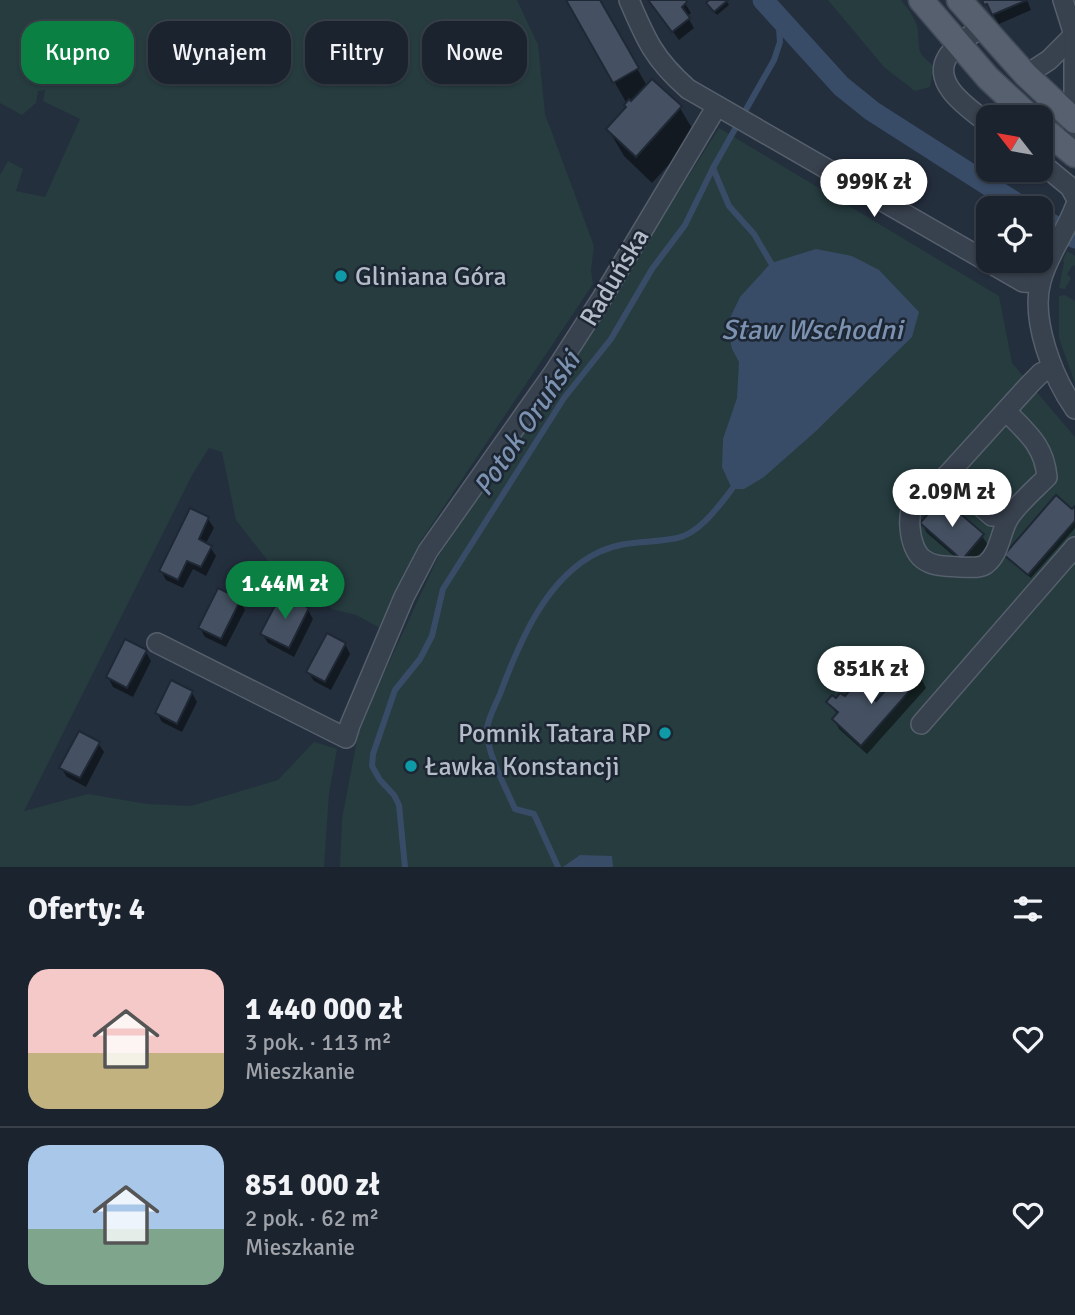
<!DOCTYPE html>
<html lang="pl">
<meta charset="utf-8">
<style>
body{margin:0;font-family:Signika,sans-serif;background:#282f3a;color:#f1f3f6;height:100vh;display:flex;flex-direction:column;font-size:26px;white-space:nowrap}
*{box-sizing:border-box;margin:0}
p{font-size:23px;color:#a0a4aa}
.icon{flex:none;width:38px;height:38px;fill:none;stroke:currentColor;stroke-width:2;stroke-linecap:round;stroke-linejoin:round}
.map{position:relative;height:867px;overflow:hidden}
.sheet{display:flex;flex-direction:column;background:#1b232e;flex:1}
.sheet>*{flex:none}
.banner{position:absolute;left:21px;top:21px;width:700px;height:63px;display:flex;gap:14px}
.needle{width:46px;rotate:301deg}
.buttons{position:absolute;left:976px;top:105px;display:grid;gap:14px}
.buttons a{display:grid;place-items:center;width:77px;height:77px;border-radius:14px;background:#1b232e;box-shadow:0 2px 5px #0004,0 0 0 2px #39404a;font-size:35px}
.price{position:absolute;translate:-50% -60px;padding:0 16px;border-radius:24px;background:#fff;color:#222;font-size:23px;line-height:46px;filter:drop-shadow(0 2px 4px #0008)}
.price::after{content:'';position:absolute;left:50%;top:42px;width:21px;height:16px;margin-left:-10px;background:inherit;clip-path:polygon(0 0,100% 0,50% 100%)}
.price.current{background:#0b8043;color:#fff}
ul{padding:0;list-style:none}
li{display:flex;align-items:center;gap:21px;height:175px;padding:0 28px}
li+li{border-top:2px solid #39404a}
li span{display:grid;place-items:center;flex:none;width:196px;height:140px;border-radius:21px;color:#555}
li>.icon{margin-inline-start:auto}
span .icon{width:84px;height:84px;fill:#fffc;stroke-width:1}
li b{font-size:30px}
h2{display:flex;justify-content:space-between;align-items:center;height:84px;padding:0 28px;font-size:30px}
.pill{padding:0 24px;border-radius:21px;background:#1b232e;box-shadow:0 2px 5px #0004,0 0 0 2px #39404a;font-size:24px;line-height:63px}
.pill.current{background:#0b8043;color:#fff}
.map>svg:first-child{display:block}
</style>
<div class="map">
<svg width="1075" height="867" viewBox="0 0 1075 867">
<rect width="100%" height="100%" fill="#242f3e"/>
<g fill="#263c3f">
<path d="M 0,0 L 517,0 L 538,45 L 545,114 L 594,246 L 591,270 L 593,284 L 420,542 L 380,628 L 356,615 L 332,609 L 268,561 L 236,520 L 222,452 L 209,448 L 192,475 L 24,811 L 88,794 L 147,804 L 191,806 L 278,780 L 314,742 L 337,749 L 329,793 L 324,867 L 0,867 L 0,175 L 8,161 L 23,169 L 16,191 L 45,197 L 80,119 L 43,101 L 45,90 L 38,91 L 36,103 L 22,115 L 0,103 Z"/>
<path d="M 828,0 L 901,0 C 908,9 917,20 918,31 C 920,52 916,52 934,66 L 930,87 L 915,91 L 884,67 Z"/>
<path d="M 719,128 L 999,296 L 1012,363 L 1075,437 L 1075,867 L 340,867 L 342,819 L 358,735 L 374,695 L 439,555 L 612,297 Z"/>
<path d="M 1067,251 L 1075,256 L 1075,266 L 1073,265 L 1067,274 L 1071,278 L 1065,289 L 1059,288 L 1064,263 L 1063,260 Z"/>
<path d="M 1065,295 L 1075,301 L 1075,383 L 1059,338 L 1059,296 Z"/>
</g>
<g fill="#394c67">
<path d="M 816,249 L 852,256 L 879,270 L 919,312 L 912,337 L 816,431 L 764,477 L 744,489 L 732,489 L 722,467 L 723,439 L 737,398 L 739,362 L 732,349 L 727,324 L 740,297 L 771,263 Z"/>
<path d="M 580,855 L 612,856 L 613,867 L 563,867 Z"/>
</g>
<g fill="#0007">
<path d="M 568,0 L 598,0 L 647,86 L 680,108 L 696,135 L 652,183 L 624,156 L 608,129 L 627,108 L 627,104 Z"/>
<path d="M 650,0 L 683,0 L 691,13 L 687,16 L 694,28 L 679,40 Z"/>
<path d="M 712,0 L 726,0 L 729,5 L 717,15 L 710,7 Z"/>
<path d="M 984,0 L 1027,0 L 1031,10 L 999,24 Z"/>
<path d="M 1075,509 L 1075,528 L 1031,578 L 1009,559 Z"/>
<path d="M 208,519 L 214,528 L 205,545 L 210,547 L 216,556 L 206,576 L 193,569 L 183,588 L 166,580 L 161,571 Z"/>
<path d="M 922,524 L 982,536 L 988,545 L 968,568 L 927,533 Z"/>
<path d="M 240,601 L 245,610 L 226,647 L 205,637 L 200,628 Z"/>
<path d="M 308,610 L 313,619 L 294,657 L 268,643 L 262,634 Z"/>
<path d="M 345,644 L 350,654 L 331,690 L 314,681 L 308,672 Z"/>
<path d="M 146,652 L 151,661 L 133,697 L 113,687 L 108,677 Z"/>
<path d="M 908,667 L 921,678 L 926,688 L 867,754 L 839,729 L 834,719 L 838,715 L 828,702 L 876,703 Z"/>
<path d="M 192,693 L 197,702 L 182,732 L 162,722 L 157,713 Z"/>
<path d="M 98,743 L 104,752 L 86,787 L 67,777 L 61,768 Z"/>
</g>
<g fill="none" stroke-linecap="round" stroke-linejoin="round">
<g stroke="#394c67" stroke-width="6">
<path d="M 713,168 L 729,206 L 754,234 L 771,263"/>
<path d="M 405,867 L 399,805 L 394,795 L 380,780 L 372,766 L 373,754 L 395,690 L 420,659 L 432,636 L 443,589 L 564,398 L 611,339 L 652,269 L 685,225 L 713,168 L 774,60 L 780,42 L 778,15"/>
<path d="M 558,867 L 534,814 L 515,809 C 506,788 486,752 487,729 C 488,718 496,704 500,694 C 519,643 546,577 599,552 C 627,539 649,544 677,538 C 699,534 719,506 732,489"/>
</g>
<g stroke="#394c67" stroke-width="21">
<path d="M 763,0 L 841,86 L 872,111 L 1024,208"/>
<path d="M 1041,218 L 1075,238"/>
</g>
</g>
<g fill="#455162" stroke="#1f2835" stroke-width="2">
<path d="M 566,0 L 600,0 L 639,68 L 613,83 Z"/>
<path d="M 648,0 L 686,0 L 687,2 L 682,7 L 690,18 L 672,32 Z"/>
<path d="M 709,0 L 728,0 L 714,12 L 706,3 Z"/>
<path d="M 982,0 L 1027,0 L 992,15 L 987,4 L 984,5 Z"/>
<path d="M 652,79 L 682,106 L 636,157 L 606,129 L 626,107 L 624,105 L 629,99 L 631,101 Z"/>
<path d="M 1056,495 L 1072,509 L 1075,506 L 1075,521 L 1028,575 L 1004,555 Z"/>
<path d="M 942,498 L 984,534 L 962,560 L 920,523 Z"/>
<path d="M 190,508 L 209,517 L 199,539 L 212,546 L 201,567 L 187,561 L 178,580 L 159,571 Z"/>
<path d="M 218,588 L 241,599 L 221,639 L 198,628 Z"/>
<path d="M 281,594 L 309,608 L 289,648 L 260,634 Z"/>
<path d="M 327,633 L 346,643 L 325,682 L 306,672 Z"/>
<path d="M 125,639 L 147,650 L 127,688 L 106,677 Z"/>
<path d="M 908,664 L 922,677 L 861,746 L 832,719 L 838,712 L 826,702 L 832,695 L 836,698 L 840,693 L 845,696 L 856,683 L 876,701 Z"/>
<path d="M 171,680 L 193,691 L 177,724 L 155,713 Z"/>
<path d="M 79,731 L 100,742 L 80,778 L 59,768 Z"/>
</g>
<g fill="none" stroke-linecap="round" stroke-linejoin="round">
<defs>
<g id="minor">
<path d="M 629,0 C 646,40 654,59 688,89 L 1023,282 L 1040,283"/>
<path d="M 1063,0 L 1075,38"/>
<path d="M 981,27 C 970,36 956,44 948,56 C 930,84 970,109 989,124"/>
<path d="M 1026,75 L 1049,60 L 1074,35"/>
<path d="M 1071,152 L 1074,120 L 1074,35"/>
<path d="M 1041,163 L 1070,187 L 1075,196"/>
<path d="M 1075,207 C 1066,232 1048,254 1041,281 C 1030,319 1053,378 1075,409"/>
<path d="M 1006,411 C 1027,433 1044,445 1047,477 C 1035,489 1020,502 1010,516 C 1000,530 1001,552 986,564 C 979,569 968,567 959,567 C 947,566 933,567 923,559 C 908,548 905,508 918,495 C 924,487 932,485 941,482 L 1030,384 L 1041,373 L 1052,368"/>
<path d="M 946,476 L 992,516 L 1008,517"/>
<path d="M 157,643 L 346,738 L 350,725 L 404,597 L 428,551 L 555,371 L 602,298 L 717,106"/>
<path d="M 921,724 L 1075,547"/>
</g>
<g id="major">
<path d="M 921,0 L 988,78 L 1030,117"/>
<path d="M 959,0 L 1026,75 L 1075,121"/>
<path d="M 1041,127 L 1075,155"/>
</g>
</defs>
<use href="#minor" stroke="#565f6c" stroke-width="22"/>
<use href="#major" stroke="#414a57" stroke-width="27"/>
<use href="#minor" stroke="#38414e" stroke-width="19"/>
<use href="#major" stroke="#56606e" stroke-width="24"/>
</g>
<g fill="#0f9aa8" stroke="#1d2633" stroke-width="2.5">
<circle cx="341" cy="276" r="7"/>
<circle cx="665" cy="733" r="7"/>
<circle cx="411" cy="766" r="7"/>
</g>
<g text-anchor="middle" stroke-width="5" stroke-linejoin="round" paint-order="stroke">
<g font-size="26" fill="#b4bcc9" stroke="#1d2633" text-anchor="start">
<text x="355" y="285">Gliniana Góra</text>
<text x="651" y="742" text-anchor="end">Pomnik Tatara RP</text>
<text x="425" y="775">Ławka Konstancji</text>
</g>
<g font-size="26" fill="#b4bcc9" stroke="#1d2633">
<text transform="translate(614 277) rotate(-59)" y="9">Raduńska</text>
</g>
<g font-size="28" font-style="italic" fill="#7c92b1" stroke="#1d2633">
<text x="812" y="339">Staw Wschodni</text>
<text transform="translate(526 423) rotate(-56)" y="10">Potok Oruński</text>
</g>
</g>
</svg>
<div class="buttons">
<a><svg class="needle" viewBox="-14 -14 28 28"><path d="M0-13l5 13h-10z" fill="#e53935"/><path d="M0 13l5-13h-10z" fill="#a0a4aa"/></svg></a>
<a><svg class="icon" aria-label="locate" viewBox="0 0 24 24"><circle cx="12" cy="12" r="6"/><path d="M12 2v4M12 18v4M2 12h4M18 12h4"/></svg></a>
</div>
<b class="price" style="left:874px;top:219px">999K zł</b>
<b class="price" style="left:952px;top:529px">2.09M zł</b>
<b class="price current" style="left:285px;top:621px">1.44M zł</b>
<b class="price" style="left:871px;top:706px">851K zł</b>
<div class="banner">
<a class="pill current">Kupno</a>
<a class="pill">Wynajem</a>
<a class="pill">Filtry</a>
<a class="pill">Nowe</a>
</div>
</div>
<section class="sheet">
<h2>Oferty: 4<svg class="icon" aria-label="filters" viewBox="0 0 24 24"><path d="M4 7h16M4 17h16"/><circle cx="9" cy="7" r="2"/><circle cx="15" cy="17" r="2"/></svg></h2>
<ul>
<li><span style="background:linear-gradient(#f6c9c9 60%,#c2b280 0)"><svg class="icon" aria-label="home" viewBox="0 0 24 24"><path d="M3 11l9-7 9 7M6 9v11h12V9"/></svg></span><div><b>1 440 000 zł</b><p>3 pok. · 113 m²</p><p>Mieszkanie</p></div><svg class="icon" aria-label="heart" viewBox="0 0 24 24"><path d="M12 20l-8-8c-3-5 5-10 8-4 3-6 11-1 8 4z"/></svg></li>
<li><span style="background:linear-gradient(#a9c7e8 60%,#7fa58c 0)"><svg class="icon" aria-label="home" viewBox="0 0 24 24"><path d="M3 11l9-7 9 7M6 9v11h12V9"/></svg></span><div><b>851 000 zł</b><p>2 pok. · 62 m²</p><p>Mieszkanie</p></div><svg class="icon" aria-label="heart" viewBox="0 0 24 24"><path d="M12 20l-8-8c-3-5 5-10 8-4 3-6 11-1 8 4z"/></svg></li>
</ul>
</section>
